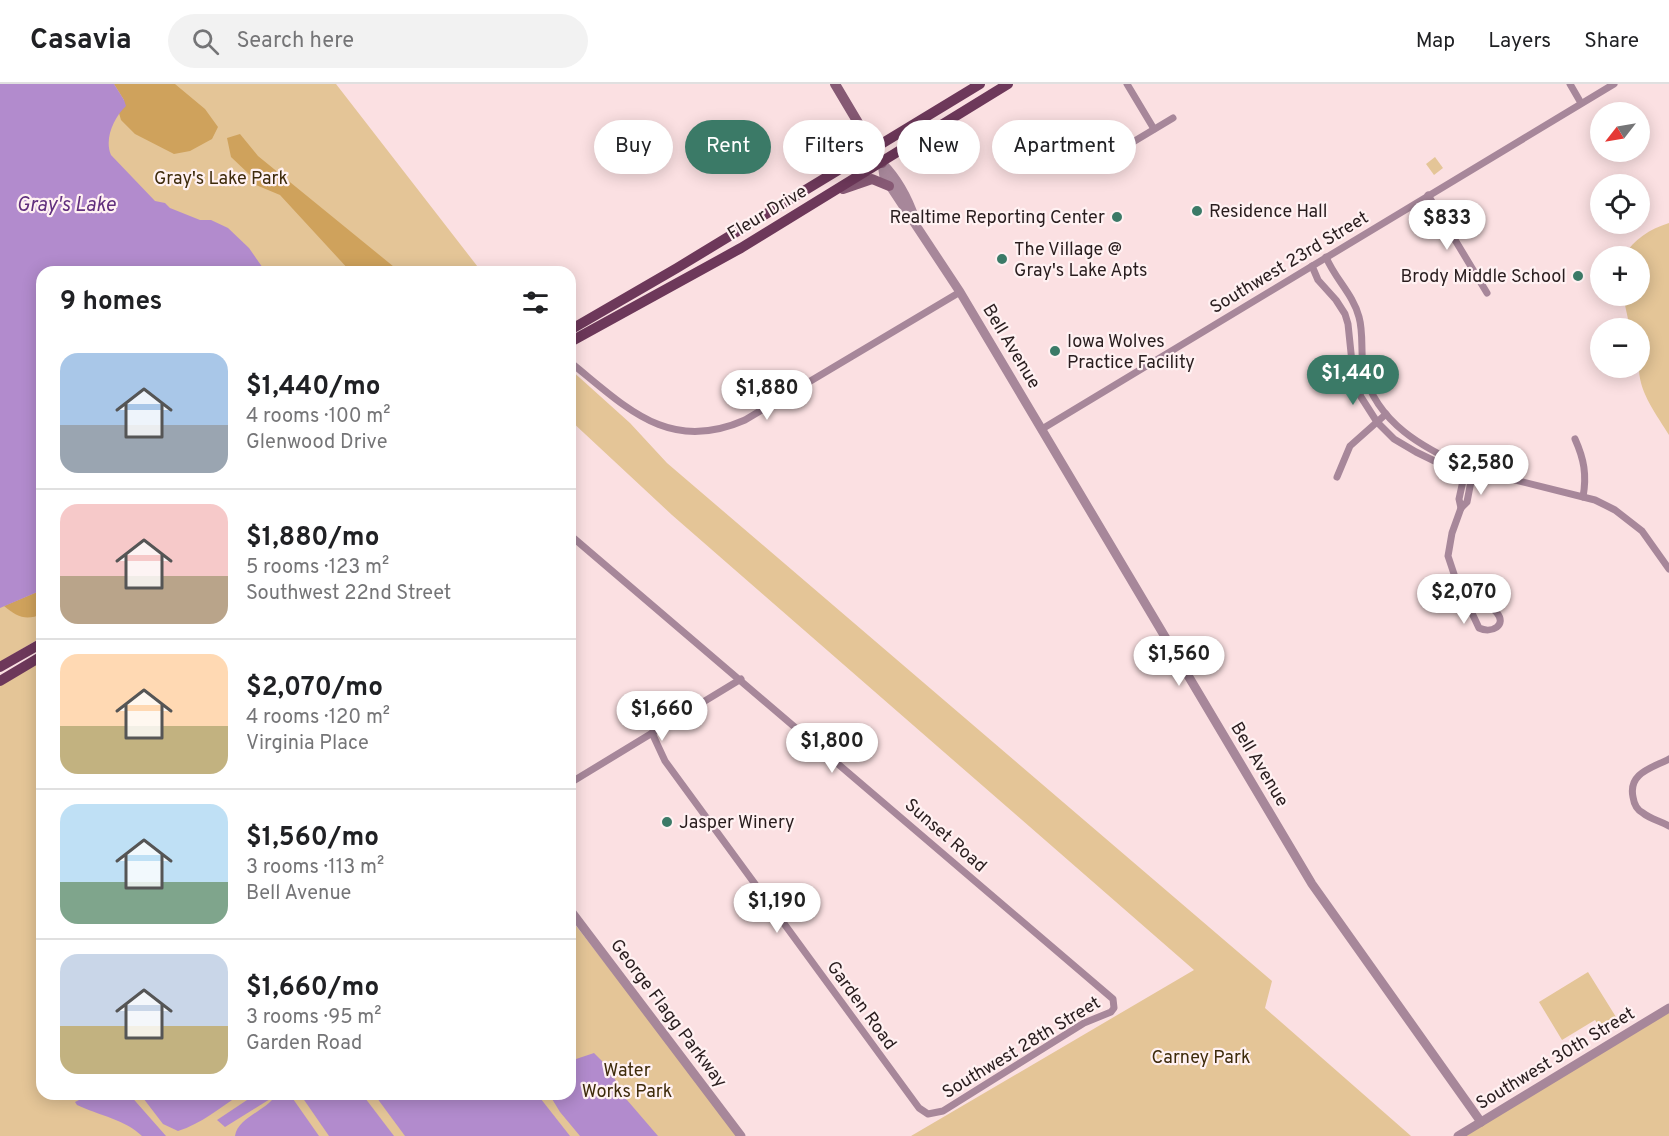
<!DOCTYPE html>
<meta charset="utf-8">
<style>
body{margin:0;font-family:Overpass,sans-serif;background:#f2f2f2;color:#202124;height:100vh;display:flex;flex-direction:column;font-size:22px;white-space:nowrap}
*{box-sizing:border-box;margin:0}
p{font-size:20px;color:#757577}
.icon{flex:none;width:33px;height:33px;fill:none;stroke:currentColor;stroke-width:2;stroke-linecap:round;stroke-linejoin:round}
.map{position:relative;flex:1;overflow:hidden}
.side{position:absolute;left:36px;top:182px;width:540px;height:834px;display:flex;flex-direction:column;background:#fff;border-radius:18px;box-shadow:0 3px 15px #0003}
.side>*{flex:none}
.banner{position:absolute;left:594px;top:36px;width:570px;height:54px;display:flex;gap:12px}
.needle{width:39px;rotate:239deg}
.controls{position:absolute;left:1590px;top:18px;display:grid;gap:12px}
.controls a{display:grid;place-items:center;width:60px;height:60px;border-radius:50%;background:#fff;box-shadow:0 3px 15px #0003;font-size:30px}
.price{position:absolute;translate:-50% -51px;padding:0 14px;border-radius:21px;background:#fff;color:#222;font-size:20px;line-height:39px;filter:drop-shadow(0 2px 3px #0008)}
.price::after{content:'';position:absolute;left:50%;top:36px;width:18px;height:14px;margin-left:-9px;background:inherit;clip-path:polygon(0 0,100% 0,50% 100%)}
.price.current{background:#3b7a67;color:#fff}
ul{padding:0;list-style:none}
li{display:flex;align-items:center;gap:18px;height:150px;padding:0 24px}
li+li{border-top:2px solid #e0e0e0}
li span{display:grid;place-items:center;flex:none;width:168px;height:120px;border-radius:18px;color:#555}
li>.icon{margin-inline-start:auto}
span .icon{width:72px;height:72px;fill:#fffc;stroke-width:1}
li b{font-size:26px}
h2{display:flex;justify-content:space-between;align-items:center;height:72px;padding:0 24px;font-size:26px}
.tag{padding:0 21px;border-radius:27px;background:#fff;box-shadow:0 3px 15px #0003;font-size:21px;line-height:54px}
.tag.current{background:#3b7a67;color:#fff}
header{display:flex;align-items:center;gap:36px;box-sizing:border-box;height:84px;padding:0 30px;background:#fff;border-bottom:2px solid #e0e0e0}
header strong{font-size:28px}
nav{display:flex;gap:33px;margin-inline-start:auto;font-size:21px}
.search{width:420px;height:54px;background:#f2f2f2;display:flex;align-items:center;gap:15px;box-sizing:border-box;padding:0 21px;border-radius:33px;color:#757577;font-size:22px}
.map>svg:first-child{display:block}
</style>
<header>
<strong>Casavia</strong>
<div class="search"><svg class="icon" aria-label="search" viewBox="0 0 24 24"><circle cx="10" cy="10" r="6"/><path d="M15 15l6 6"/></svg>Search here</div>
<nav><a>Map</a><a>Layers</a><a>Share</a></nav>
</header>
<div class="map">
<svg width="1669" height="1052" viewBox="0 0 1669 1052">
<rect width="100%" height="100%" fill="#fbe0e2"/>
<g fill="#e4c597">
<path d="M 0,0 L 336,0 L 481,187 L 42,188 L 42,553 L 0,578 Z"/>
<path d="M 1435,73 L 1443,84 L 1434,91 L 1426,80 Z"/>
<path d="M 1669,139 L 1669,351 C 1657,331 1640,310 1639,286 C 1638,275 1640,258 1640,244 L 1630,244 L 1623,212 L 1640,212 L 1640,172 L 1624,172 C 1634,155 1650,145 1669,139 Z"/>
<path d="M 570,285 L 630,339 L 667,379 L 1272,897 L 1265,924 L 1411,1052 L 911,1052 L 1194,886 L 672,431 L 570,336 Z"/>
<path d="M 42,577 L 42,1010 L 570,1010 L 570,834 L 655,943 L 737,1052 L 0,1052 L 0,602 Z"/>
<path d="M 1588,888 L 1616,933 L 1600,943 L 1595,936 L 1562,956 L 1539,918 Z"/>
<path d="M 1669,925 L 1669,1052 L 1463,1052 Z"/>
</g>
<g fill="#cfa25c">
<path d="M 114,0 L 175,0 L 205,25 L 218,43 L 212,55 L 190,67 L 174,70 L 135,50 L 121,36 L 119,29 L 124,16 Z"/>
<path d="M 240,50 L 258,72 L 399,187 L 350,187 L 280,111 L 256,101 L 250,91 L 231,73 L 227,54 Z"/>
<path d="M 42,506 L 42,530 C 26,537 17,533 4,522 Z"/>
</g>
<g fill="#b28bcd">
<path d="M 0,0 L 114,0 L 124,16 L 126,22 C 114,33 104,55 111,71 L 155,117 L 165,119 L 170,124 L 200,136 L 211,136 L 228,144 L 249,164 L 265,187 L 42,188 L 42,506 L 0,524 Z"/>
<path d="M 594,969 L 611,986 L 621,1009 L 658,1052 L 580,1052 L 560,1028 L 549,1010 L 570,1010 L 570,977 Z"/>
<path d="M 91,1010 L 129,1010 L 166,1052 L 142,1052 C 126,1036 98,1031 77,1021 L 75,1018 Z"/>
<path d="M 140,1010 L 241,1010 C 221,1023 201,1040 178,1047 L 163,1040 Z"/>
<path d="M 256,1010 L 278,1010 L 276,1012 L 291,1012 L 319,1052 L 235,1052 C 238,1033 266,1027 275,1012 L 225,1043 L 217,1036 Z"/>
<path d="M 300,1010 L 362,1010 L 394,1052 L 329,1052 Z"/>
<path d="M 374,1010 L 537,1010 L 570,1052 L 405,1052 Z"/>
</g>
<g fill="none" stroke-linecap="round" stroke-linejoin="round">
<g stroke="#a7879a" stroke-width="7">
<path d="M 1127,0 L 1154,45"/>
<path d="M 1570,0 L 1581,19"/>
<path d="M 1128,61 L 1173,34"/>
<path d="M 1428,111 L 1487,209"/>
<path d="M 1326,173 C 1335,195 1353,210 1359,233 C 1364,251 1360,270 1364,288 C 1377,339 1423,364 1468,384"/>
<path d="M 1312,182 L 1318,196 L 1336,216 L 1345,230 L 1348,240 L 1353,288 L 1361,313 L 1377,338 L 1394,355 L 1416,368 L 1451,385 L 1473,387 L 1499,392 L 1595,416 L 1615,426 L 1642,447 L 1669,485"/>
<path d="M 570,278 C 626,323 668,370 745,336 L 960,208"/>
<path d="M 1042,345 L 1614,0"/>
<path d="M 1575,355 C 1584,375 1587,391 1583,413"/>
<path d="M 1337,393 L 1350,362 L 1386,330"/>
<path d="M 1461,424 L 1459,415 L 1466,383"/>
<path d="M 570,451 L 1113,915 L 1114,924 L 1111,928 L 1084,939 L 943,1027 L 928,1030 L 919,1024 L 665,677 L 652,649"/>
<path d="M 1463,507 C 1471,512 1491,521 1497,529 C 1507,541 1492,550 1479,544 L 1455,493 L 1448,472 L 1452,449 L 1461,424 L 1467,418 L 1473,387"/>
<path d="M 1669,675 C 1652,684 1628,689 1633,713 C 1634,720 1637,726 1643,729 C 1650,735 1661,737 1669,742"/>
<path d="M 570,699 L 741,595"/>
</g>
<g stroke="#a7879a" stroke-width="9">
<path d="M 882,79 L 884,93 L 960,208 L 1312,800 L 1481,1038"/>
<path d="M 882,79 C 897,94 908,114 915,135"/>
<path d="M 570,826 L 741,1052"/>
<path d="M 1458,1052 L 1669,924"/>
</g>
<g stroke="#865974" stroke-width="10">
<path d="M 835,0 L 882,79"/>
<path d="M 843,105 L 872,95 L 889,102"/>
</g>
<g stroke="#6d385a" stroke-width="10">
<path d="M 570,246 L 677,184 L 980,0"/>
<path d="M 570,258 L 741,164 L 1008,0"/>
<path d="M 0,583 L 42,559"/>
<path d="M 0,597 L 42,572"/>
</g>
</g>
<g fill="#3b7a67" stroke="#fff1f2" stroke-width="2">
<circle cx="1197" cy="127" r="6"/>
<circle cx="1117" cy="133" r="6"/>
<circle cx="1002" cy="175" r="6"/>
<circle cx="1578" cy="192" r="6"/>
<circle cx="1055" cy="267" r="6"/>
<circle cx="667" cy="738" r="6"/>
</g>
<g text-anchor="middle" stroke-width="4.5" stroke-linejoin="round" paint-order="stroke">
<g font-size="18" fill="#3e2b0b" stroke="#fff1f2">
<text x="221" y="100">Gray's Lake Park</text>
<text x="1201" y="979">Carney Park</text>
<text x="627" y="992">Water<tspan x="627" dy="21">Works Park</tspan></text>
</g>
<g font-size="18" fill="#291d1e" stroke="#fff1f2" text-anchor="start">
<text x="1209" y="133">Residence Hall</text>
<text x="1105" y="139" text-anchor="end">Realtime Reporting Center</text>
<text x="1014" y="171">The Village @<tspan x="1014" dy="21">Gray's Lake Apts</tspan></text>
<text x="1566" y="198" text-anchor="end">Brody Middle School</text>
<text x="1067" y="263">Iowa Wolves<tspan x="1067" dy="21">Practice Facility</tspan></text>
<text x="679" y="744">Jasper Winery</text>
</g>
<g font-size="18" fill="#291d1e" stroke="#fff1f2">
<text transform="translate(767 128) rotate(-31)" y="6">Fleur Drive</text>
<text transform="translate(1289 178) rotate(-31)" y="6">Southwest 23rd Street</text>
<text transform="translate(1012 262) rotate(59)" y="6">Bell Avenue</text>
<text transform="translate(1260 680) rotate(59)" y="6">Bell Avenue</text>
<text transform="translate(946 751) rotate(41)" y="6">Sunset Road</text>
<text transform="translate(862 921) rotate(54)" y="6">Garden Road</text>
<text transform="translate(669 929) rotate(53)" y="6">George Flagg Parkway</text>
<text transform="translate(1021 963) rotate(-31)" y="6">Southwest 28th Street</text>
<text transform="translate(1555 974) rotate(-31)" y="6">Southwest 30th Street</text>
</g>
<g font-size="20" font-style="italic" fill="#612f7e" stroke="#fff1f2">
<text x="66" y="127">Gray's Lake</text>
</g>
</g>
</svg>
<div class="controls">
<a><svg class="needle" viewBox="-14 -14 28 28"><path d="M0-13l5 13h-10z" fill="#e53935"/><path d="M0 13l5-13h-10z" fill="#757577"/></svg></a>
<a><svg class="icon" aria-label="locate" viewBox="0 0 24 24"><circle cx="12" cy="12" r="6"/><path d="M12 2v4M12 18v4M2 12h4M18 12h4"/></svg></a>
<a>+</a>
<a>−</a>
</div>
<b class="price" style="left:1447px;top:167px">$833</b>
<b class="price current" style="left:1353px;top:322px">$1,440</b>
<b class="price" style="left:767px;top:337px">$1,880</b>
<b class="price" style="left:1481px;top:412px">$2,580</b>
<b class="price" style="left:1464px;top:541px">$2,070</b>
<b class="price" style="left:1179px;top:603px">$1,560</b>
<b class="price" style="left:662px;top:658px">$1,660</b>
<b class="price" style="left:832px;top:690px">$1,800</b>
<b class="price" style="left:777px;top:850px">$1,190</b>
<div class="banner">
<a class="tag">Buy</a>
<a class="tag current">Rent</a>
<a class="tag">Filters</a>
<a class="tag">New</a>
<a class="tag">Apartment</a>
</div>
<section class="side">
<h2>9 homes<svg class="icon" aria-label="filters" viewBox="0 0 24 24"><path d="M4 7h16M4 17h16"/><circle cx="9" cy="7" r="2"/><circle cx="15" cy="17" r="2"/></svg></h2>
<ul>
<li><span style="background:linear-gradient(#a9c7e8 60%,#9aa5b1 0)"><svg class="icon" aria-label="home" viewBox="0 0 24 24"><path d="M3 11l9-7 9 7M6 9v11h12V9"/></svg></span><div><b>$1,440/mo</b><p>4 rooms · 100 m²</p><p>Glenwood Drive</p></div></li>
<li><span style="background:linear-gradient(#f6c9c9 60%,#b9a48a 0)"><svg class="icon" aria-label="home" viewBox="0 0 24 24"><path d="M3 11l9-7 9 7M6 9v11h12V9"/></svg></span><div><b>$1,880/mo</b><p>5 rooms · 123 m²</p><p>Southwest 22nd Street</p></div></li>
<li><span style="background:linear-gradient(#ffd9b3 60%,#c2b280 0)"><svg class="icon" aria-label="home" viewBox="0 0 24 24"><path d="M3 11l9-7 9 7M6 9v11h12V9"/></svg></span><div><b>$2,070/mo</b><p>4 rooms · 120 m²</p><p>Virginia Place</p></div></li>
<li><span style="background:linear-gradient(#bfe0f5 65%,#7fa58c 0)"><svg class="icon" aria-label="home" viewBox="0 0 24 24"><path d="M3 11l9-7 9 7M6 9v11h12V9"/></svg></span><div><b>$1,560/mo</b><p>3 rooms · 113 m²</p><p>Bell Avenue</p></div></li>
<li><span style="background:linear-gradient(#c9d6e8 60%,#c2b280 0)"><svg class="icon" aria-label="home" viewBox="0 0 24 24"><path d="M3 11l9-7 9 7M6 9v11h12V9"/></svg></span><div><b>$1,660/mo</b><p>3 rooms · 95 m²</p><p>Garden Road</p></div></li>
</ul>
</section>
</div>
